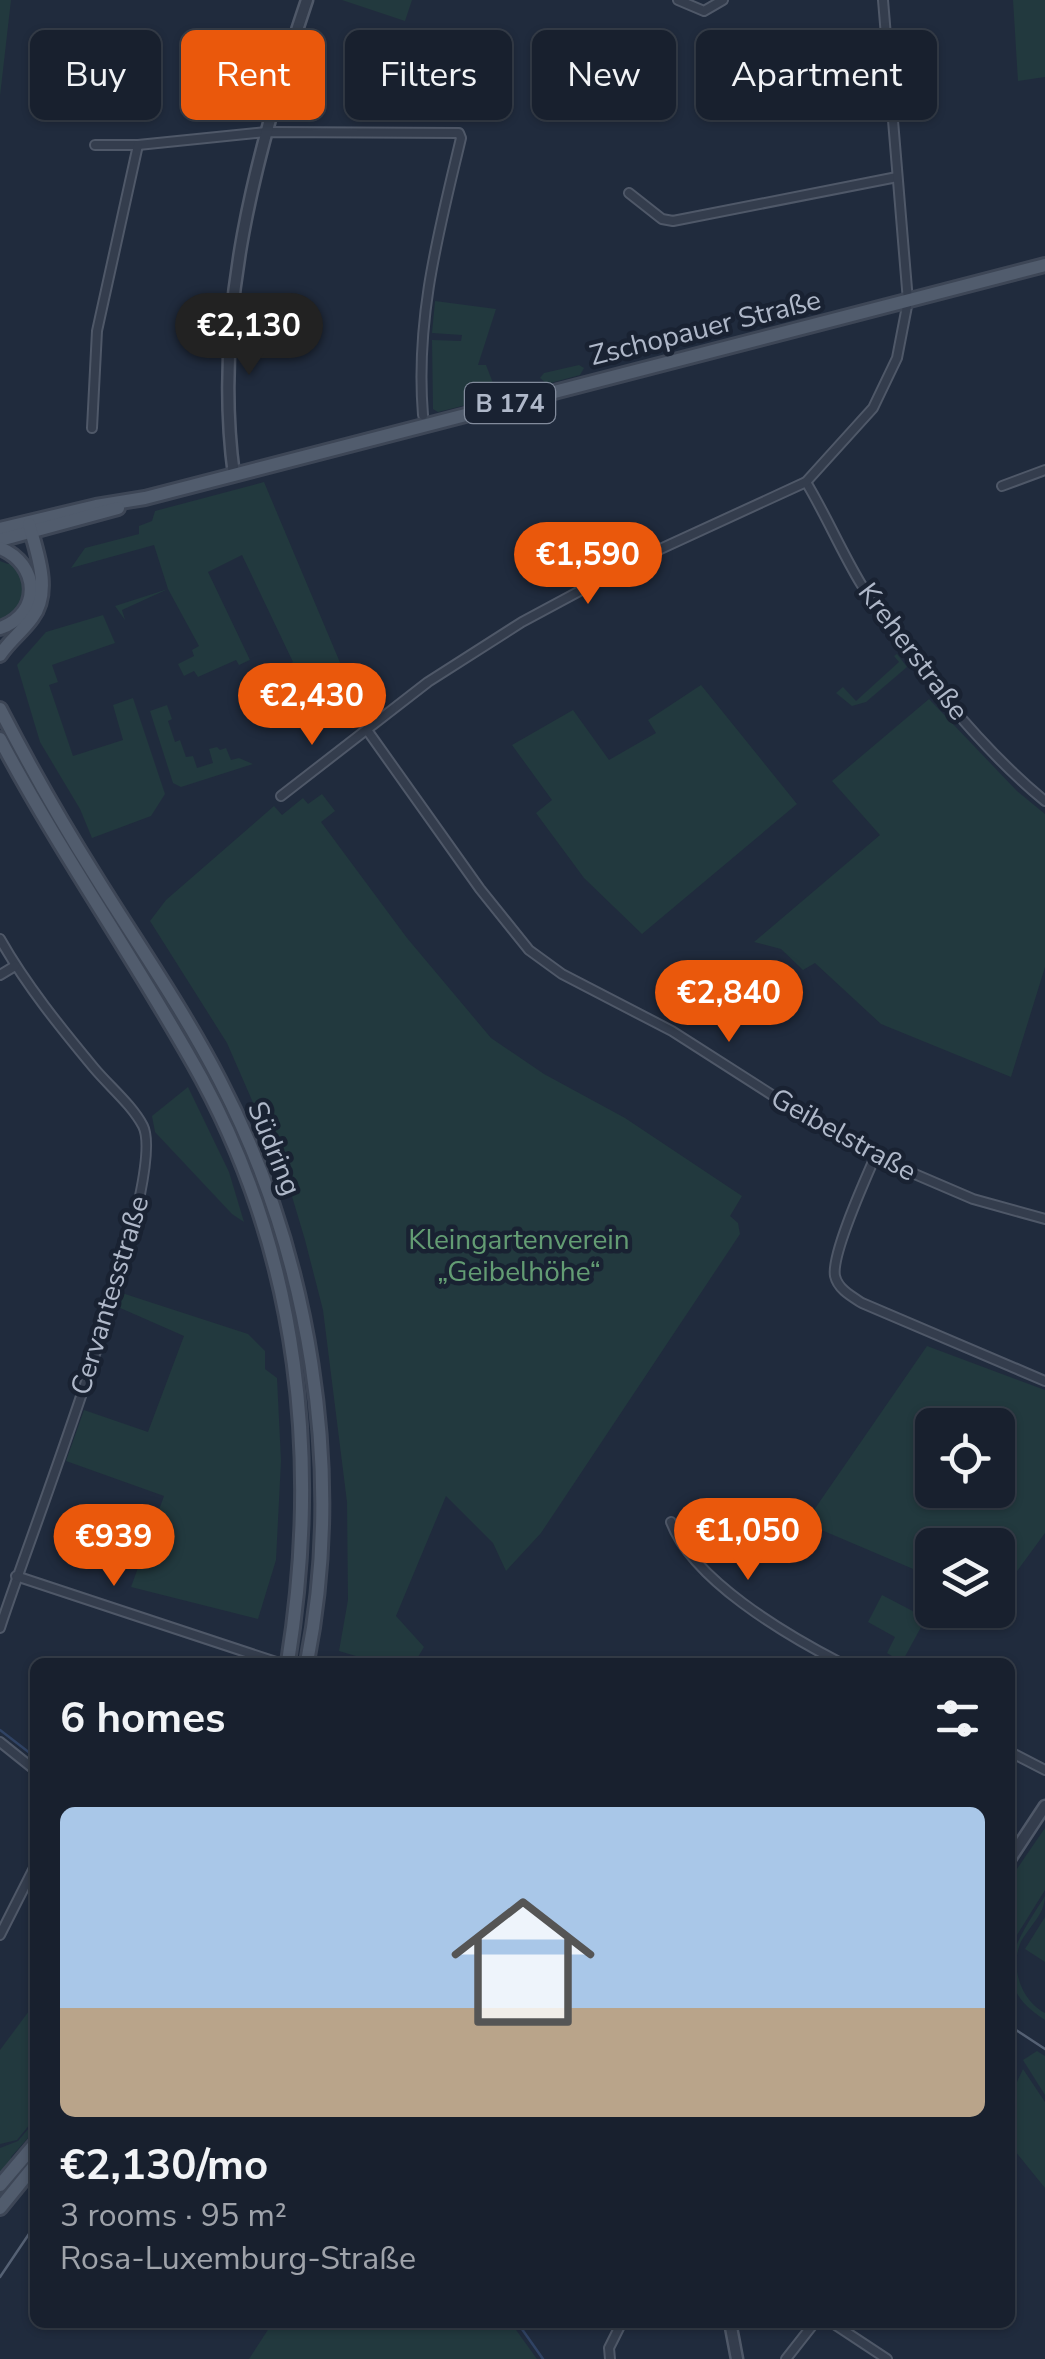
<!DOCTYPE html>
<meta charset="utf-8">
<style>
body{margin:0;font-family:"Nunito Sans",sans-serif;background:#252d3a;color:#f1f3f6;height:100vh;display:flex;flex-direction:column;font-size:38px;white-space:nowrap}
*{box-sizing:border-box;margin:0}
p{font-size:32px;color:#9fa3aa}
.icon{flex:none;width:55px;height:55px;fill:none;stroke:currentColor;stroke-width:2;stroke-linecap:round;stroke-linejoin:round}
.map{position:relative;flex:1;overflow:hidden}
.drawer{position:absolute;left:30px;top:1658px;width:985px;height:670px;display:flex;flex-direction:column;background:#18202e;border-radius:15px;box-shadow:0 2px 8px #0004,0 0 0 2px #363e4a}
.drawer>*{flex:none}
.banner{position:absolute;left:30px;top:30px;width:985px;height:90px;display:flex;gap:20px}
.buttons{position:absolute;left:915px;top:1408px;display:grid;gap:20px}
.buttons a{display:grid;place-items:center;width:100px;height:100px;border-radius:15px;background:#18202e;box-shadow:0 2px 8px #0004,0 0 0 2px #363e4a;font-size:50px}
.price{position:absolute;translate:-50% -85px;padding:0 22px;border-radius:35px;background:#ea580c;color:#fff;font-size:32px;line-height:65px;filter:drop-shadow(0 2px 5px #0008)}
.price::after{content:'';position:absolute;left:50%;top:60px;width:30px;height:22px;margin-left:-15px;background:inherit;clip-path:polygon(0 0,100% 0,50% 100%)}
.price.current{background:#222;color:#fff}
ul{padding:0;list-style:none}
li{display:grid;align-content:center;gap:20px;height:530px;padding:0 30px}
li span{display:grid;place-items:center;height:310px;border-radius:15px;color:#555}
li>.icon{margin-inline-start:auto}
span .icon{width:180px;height:180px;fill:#fffc;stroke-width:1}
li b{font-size:42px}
h2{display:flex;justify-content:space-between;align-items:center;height:120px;padding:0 30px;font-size:42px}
.chip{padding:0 35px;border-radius:15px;background:#18202e;box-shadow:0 2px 8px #0004,0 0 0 2px #363e4a;font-size:35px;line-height:90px}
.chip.current{background:#ea580c;color:#fff}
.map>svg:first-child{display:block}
</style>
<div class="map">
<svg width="1045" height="2359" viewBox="0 0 1045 2359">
<rect width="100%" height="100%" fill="#202b3d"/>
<g fill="#22393e" fill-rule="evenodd">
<path d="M 0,0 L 11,0 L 0,96 Z"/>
<path d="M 342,0 L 412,0 L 405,21 Z"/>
<path d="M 1013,0 L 1045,0 L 1045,77 L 1018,81 Z"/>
<path d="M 435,301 L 496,309 L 478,365 L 486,365 L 493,383 L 499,383 L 494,398 L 438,412 L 433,409 L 432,340 L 461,341 L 462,335 L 432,333 Z"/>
<path d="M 579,365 L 584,368 L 580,375 L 547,384 L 540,378 L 544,373 Z"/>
<path d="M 264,482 L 360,710 L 339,721 L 328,697 L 320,700 L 316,692 L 291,702 L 276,670 L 293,662 L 242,555 L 208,572 L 250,660 L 239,665 L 236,660 L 198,677 L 194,671 L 184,676 L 178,664 L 194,656 L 192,650 L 199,646 L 168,589 L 122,610 L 125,620 L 115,606 L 168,589 L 154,545 L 71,568 L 85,548 L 139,534 L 139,526 L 152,521 L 155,511 Z"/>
<path d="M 0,561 L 8,564 L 13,561 L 25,585 L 19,607 L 0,620 Z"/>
<path d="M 103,615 L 115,643 L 52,665 L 58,682 L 49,685 L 73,756 L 123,740 L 113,705 L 133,698 L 165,794 L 151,816 L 92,838 L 80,809 L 40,742 L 17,665 L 46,632 Z"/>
<path d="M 897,654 L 907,667 L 866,702 L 852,706 L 836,693 L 843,687 L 856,701 L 899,662 L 894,656 Z"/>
<path d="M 701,685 L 797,804 L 642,934 L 584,878 L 536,813 L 552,800 L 512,745 L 573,710 L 609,760 L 656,733 L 648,720 Z"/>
<path d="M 929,699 L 1017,791 L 1045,814 L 1045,967 L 1011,1077 L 881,1024 L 815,963 L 803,970 L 781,949 L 754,942 L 880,835 L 832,781 Z"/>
<path d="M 167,705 L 172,719 L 168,721 L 175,742 L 180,740 L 186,757 L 193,756 L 197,768 L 213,763 L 209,749 L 217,747 L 220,750 L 226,748 L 231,760 L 239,758 L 253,764 L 181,787 L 173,783 L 150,711 Z"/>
<path d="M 322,794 L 335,811 L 321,822 L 407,938 L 491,1038 L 544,1074 L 625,1118 L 742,1196 L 730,1216 L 738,1223 L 740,1234 L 541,1533 L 506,1571 L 493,1543 L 446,1496 L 396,1616 L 424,1647 L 415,1662 L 376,1662 L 339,1651 L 348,1600 L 347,1502 L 323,1310 L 305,1240 L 288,1183 L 227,1043 L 150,921 L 166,900 L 274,806 L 282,815 L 303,798 L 308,804 Z"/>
<path d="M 188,1087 L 229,1172 L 244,1222 L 232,1214 L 155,1132 L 152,1116 Z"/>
<path d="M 122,1293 L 248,1334 L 265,1351 L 265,1369 L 277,1378 L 281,1461 L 276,1560 L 258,1619 L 131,1587 L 164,1496 L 66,1461 L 84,1410 L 148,1432 L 184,1336 L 118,1307 Z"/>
<path d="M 927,1346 L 1045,1390 L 1045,1533 L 998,1597 L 998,1545 L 932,1545 L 932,1577 L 805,1523 ZM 932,1425 L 998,1425 L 998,1490 L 932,1490 Z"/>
<path d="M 882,1595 L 926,1618 L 902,1662 L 887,1653 L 895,1637 L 868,1622 Z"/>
<path d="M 1045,1828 L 1045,1890 L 1010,1946 L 1010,1879 Z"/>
<path d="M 1045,1896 C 1045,1915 1028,1927 1020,1944 C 1010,1969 1022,2001 1045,2013 L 1045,2020 C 985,1982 1016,1942 1045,1896 Z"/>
<path d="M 1045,1917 L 1045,1962 L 1025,1949 Z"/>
<path d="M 35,2003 L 35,2118 L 17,2140 L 0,2144 L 0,2050 Z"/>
<path d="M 1037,2051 L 1045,2056 L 1045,2095 L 1023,2060 Z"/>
<path d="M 1023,2069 L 1045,2102 L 1045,2188 L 1010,2145 L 1010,2097 Z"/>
<path d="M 35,2121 L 35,2130 L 11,2157 L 12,2162 L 0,2176 L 0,2148 L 18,2141 Z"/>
<path d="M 273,2322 L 511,2323 L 537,2359 L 249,2359 Z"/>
</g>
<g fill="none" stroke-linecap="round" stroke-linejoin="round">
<g stroke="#304364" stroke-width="2.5">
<path d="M 0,1730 L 35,1757"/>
<path d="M 517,2322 L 543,2359"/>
</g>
<defs>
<g id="minor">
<path d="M 678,0 L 704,11 L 723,0"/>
<path d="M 95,145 L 138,145 L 266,132 L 459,133 L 461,138 C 439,231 415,318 423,415"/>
<path d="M 629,193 L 662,219 L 673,221 L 897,177"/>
<path d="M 92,428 L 97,331 L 138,145"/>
<path d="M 806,482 C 826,515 841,551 861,584 C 905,655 980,748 1045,801"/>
<path d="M 1002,486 L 1045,470"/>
<path d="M 367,730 L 480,889 L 529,950 L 562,974 L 672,1031 L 833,1134 L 875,1157 L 973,1199 L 1045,1219"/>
<path d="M 281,796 L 428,682 L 522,622 L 643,557 L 806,482 L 873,408 L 897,358 L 908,301 L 883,0"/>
<path d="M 0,939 C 26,985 60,1027 94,1068 C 109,1086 132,1105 143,1126 C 170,1179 24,1551 0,1628"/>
<path d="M 0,975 L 15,966"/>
<path d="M 875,1157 C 865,1180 831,1255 835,1276 C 838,1289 851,1296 862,1303 L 1045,1381"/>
<path d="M 671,1522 C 693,1580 785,1634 839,1662"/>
<path d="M 16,1576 L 276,1662"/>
<path d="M 0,1742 L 35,1770"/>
<path d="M 1010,1752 L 1045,1770"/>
<path d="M 0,1935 L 35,1866"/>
<path d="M 831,2322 L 887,2359"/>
<path d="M 610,2359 L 609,2348 L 622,2322"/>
<path d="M 786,2359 L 815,2322"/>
</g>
<g id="tertiary">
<path d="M 234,475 C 212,314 256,151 307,0"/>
<path d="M 1010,1859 L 1045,1806"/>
<path d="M 730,2322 L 737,2359"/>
</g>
<g id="primary">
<path d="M 0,529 L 96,506 L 145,498 L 1045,265"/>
<path d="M 0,540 L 118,508"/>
<path d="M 0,548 C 40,564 42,614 0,628"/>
<path d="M 0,655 C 9,641 22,632 32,618 C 52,592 37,553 29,524"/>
<path d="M 0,709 C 29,765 60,820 94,874 C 136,942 183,1009 220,1081 C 310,1254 345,1470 307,1662"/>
<path d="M 0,739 C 62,856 139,964 202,1079 C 300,1260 320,1462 288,1662"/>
<path d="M 0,2185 L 35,2144"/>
<path d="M 0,2208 L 35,2165"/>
</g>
</defs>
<use href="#minor" stroke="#4f5868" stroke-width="12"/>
<use href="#tertiary" stroke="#4f5868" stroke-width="15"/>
<use href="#primary" stroke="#3d4656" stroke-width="18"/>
<use href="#minor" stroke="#343d4d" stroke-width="8"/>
<use href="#tertiary" stroke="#343d4d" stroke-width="10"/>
<use href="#primary" stroke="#515c6d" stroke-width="12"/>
<g stroke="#556174" stroke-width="2.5">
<path d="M 1010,2026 L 1045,2049"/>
<path d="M 0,2277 L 35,2225"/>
</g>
</g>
<g text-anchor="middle" stroke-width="9" stroke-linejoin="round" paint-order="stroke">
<rect fill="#192232" stroke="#828b9c" stroke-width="2.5" x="465" y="383" width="90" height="40" rx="8"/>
<g font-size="25" font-weight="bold" fill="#afb8c9">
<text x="510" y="412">B 174</text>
</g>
<g font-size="28" fill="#afb8c9" stroke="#192232">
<text transform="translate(705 327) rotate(-14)" y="10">Zschopauer Straße</text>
<text transform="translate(914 651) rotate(53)" y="10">Kreherstraße</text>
<text transform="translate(844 1134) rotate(29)" y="10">Geibelstraße</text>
<text transform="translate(275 1148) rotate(68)" y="10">Südring</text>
<text transform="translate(109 1295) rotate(-73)" y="10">Cervantesstraße</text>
</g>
<g font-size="28" fill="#639c73" stroke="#192232">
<text x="519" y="1249">Kleingartenverein<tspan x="519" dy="32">„Geibelhöhe“</tspan></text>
</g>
</g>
</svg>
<div class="buttons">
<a><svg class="icon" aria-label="locate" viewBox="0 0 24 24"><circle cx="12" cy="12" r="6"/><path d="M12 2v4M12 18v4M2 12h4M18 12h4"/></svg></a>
<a><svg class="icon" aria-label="layers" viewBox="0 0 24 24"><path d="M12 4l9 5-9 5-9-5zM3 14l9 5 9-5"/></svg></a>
</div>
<b class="price current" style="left:249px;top:378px">€2,130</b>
<b class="price" style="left:588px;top:607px">€1,590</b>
<b class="price" style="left:312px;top:748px">€2,430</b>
<b class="price" style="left:729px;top:1045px">€2,840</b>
<b class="price" style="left:748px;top:1583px">€1,050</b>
<b class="price" style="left:114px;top:1589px">€939</b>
<div class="banner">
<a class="chip">Buy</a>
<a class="chip current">Rent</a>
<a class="chip">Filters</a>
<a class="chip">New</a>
<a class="chip">Apartment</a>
</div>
<section class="drawer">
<h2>6 homes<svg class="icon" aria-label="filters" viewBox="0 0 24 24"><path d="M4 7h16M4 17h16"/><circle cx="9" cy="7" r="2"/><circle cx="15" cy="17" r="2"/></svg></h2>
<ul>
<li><span style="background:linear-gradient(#a9c7e8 65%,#b9a48a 0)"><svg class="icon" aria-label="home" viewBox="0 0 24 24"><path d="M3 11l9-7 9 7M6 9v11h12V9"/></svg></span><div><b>€2,130/mo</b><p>3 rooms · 95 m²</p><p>Rosa-Luxemburg-Straße</p></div></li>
</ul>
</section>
</div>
